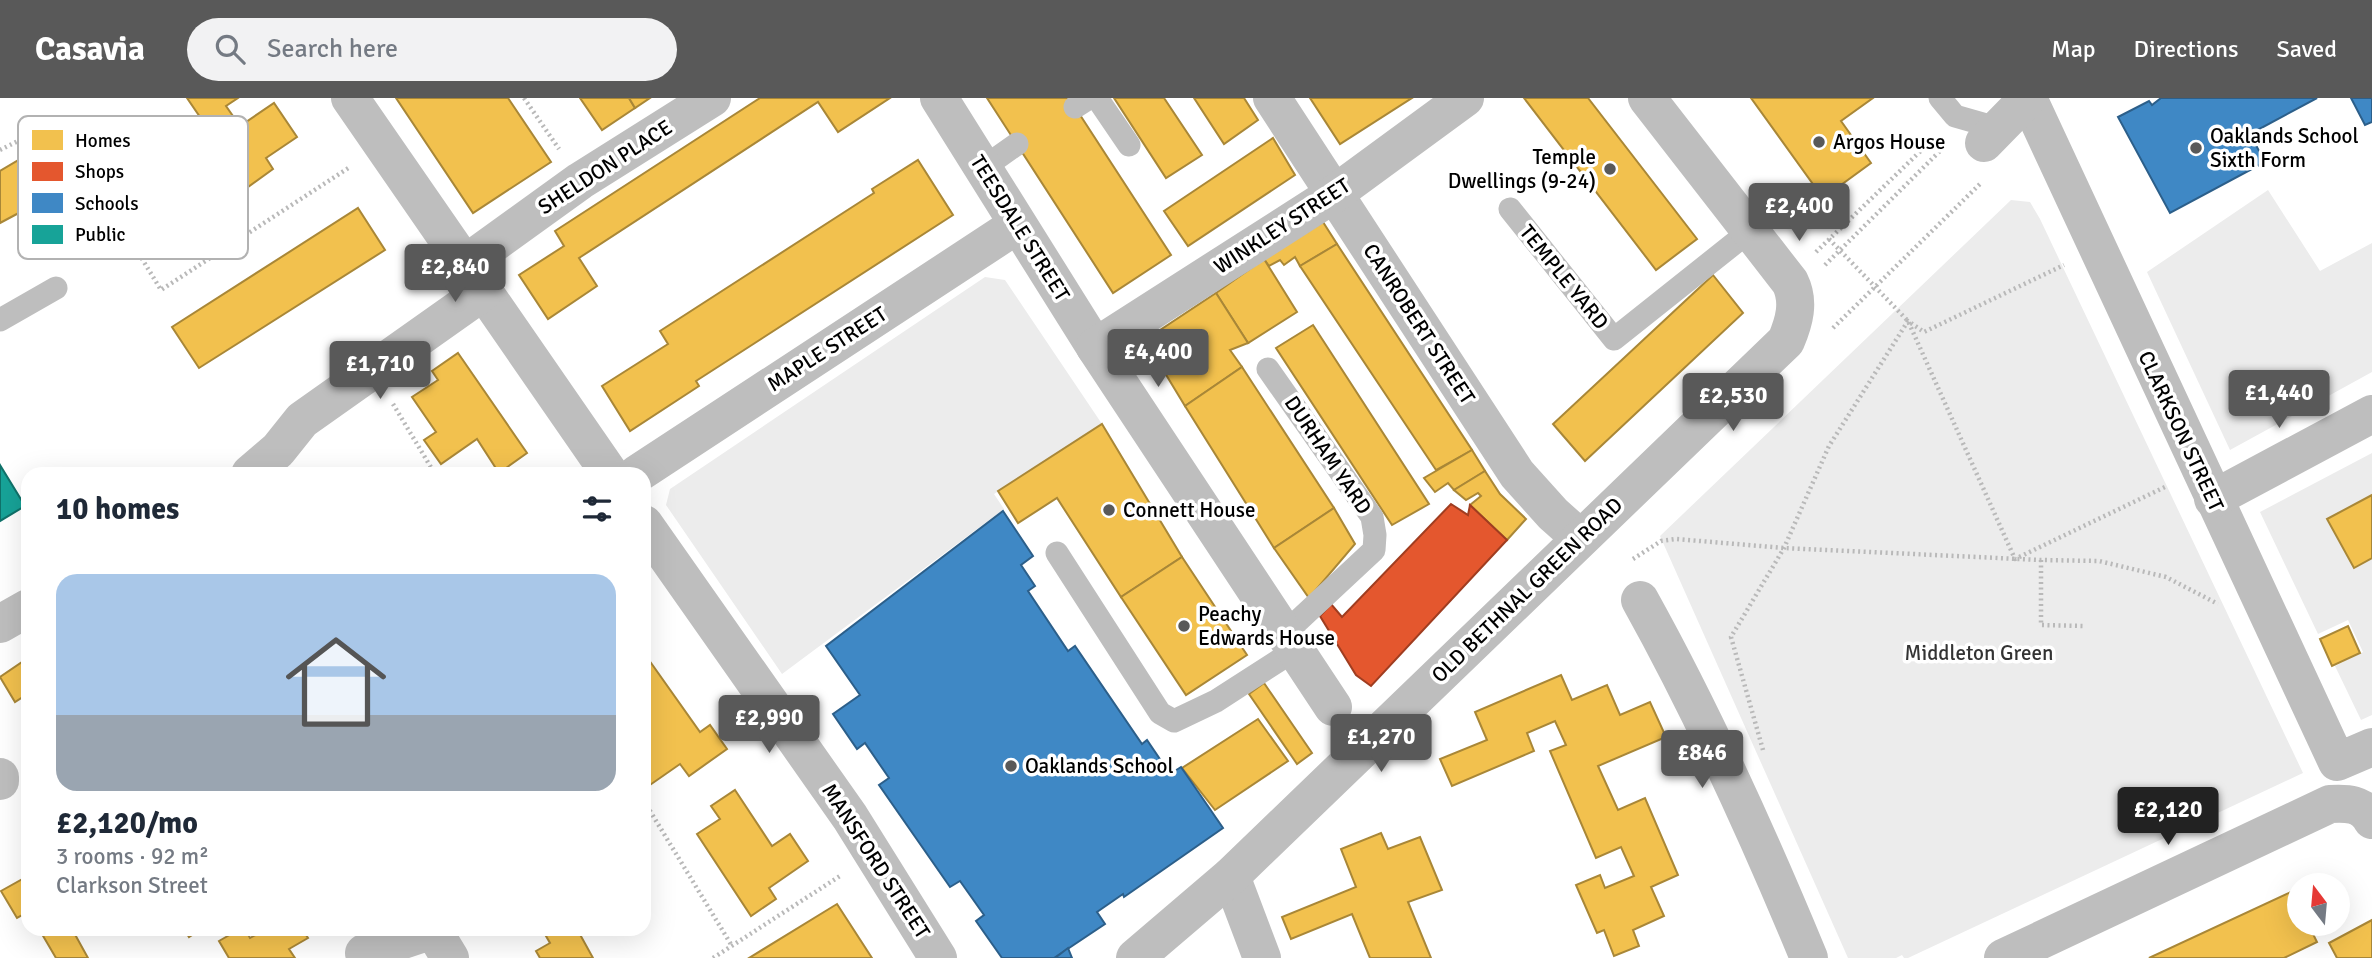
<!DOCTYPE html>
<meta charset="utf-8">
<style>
body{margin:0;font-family:Signika,sans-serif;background:#f2f2f3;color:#1f2937;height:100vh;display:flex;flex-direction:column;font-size:26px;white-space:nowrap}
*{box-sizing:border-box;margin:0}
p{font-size:23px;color:#747a83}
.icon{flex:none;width:38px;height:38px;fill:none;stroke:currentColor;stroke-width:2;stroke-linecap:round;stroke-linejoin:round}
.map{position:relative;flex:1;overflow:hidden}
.side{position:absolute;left:21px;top:369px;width:630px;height:469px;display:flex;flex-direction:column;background:#fff;border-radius:21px;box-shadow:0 7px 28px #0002}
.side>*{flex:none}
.needle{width:46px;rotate:344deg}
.tools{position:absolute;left:2287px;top:775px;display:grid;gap:14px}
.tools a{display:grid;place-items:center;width:63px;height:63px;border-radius:50%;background:#fff;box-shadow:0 7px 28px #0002;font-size:35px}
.price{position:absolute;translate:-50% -60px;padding:0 16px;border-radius:7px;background:#595959;color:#fff;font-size:23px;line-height:46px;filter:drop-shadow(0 2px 4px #0008)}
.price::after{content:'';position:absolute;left:50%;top:42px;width:21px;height:16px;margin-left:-10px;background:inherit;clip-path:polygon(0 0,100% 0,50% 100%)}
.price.on{background:#222;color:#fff}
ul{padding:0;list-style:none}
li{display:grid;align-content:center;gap:14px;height:371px;padding:0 35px}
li+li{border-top:2px solid #e0e1e3}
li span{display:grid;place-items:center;height:217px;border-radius:21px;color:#555}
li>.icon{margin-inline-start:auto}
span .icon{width:126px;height:126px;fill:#fffc;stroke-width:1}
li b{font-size:30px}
h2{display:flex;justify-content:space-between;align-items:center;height:84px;padding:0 35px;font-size:30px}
header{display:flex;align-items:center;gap:42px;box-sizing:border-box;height:98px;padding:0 35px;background:#595959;color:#fff}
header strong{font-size:33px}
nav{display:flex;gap:38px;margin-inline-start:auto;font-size:24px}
.search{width:490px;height:63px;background:#f2f2f3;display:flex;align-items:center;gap:18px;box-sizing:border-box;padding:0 24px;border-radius:38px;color:#747a83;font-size:26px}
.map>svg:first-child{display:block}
</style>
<header>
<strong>Casavia</strong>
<div class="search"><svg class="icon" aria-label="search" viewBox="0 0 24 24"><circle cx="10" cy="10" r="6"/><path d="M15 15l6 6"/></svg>Search here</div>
<nav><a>Map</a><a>Directions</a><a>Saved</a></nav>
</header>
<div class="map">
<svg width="2372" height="860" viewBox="0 0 2372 860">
<rect width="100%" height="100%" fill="#fff"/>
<g fill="#ececec">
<path d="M 2268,92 L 2320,173 L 2372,145 L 2372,274 L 2230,352 L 2147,174 Z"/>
<path d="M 2011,102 L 2030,104 L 2040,121 L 2303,675 L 1908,860 L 1904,860 L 1902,857 L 1896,860 L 1848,860 L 1660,438 Z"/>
<path d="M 985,179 L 1005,182 L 1102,326 L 994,396 L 1004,411 L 782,576 L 666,407 L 670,391 Z"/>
<path d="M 2372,355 L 2372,397 L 2328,421 L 2354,470 L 2372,460 L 2372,617 L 2361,622 L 2335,568 L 2363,554 L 2348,522 L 2318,536 L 2260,414 Z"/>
</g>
<g fill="#f2c14e" stroke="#a98737" stroke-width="2">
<path d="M 187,0 L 238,0 L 226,8 L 240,28 L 274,5 L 297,39 L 266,60 L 273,71 L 248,89 Z"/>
<path d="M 396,0 L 508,0 L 551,64 L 473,115 Z"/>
<path d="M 580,0 L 629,0 L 635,10 L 602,32 Z"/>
<path d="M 629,0 L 650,0 L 635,10 Z"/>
<path d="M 760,0 L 890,0 L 838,34 L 818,4 L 579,160 L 597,188 L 548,221 L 519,177 L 564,148 L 555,133 Z"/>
<path d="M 987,0 L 1069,0 L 1171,157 L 1113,195 Z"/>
<path d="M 1114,0 L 1164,0 L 1202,57 L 1166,80 Z"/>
<path d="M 1194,0 L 1244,0 L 1258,22 L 1224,46 Z"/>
<path d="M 1310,0 L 1412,0 L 1340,46 Z"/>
<path d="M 1524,0 L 1588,0 L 1697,141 L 1656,172 Z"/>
<path d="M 1751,0 L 1873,0 L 1841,23 L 1871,65 L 1823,100 Z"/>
<path d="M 1273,40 L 1295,77 L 1188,148 L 1164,113 Z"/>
<path d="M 22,60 L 45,101 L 0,125 L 0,73 Z"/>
<path d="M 918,62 L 953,117 L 696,283 L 699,288 L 630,333 L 602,288 L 668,246 L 660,233 L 874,95 L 872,91 Z"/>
<path d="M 358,110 L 385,152 L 199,270 L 172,229 Z"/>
<path d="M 1323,124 L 1337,146 L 1300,168 L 1295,159 L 1284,167 L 1280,162 L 1269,168 L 1264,161 Z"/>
<path d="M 1337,146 L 1472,352 L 1436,372 L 1300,168 Z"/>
<path d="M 1264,161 L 1297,214 L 1248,245 L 1216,195 Z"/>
<path d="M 1713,177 L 1743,215 L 1585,363 L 1553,326 Z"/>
<path d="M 1216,195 L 1248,245 L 1230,252 L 1242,269 L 1185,308 L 1145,242 Z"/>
<path d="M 1313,227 L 1429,406 L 1392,427 L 1276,250 Z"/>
<path d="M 458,255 L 527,355 L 499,375 L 477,341 L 441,366 L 424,342 L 436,334 L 412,299 L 438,282 L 432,273 Z"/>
<path d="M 1242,269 L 1334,410 L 1274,450 L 1185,308 Z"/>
<path d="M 1102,326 L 1182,459 L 1121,499 L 1057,400 L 1018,425 L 998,393 Z"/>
<path d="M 1472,352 L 1485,373 L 1454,392 L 1448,385 L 1435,394 L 1424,380 Z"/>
<path d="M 1485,373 L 1500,396 L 1526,421 L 1507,442 L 1470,407 L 1481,398 L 1478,395 L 1466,402 L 1454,392 Z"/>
<path d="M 2372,397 L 2372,460 L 2354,470 L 2327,421 Z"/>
<path d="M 1334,410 L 1355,446 L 1309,500 L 1274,450 Z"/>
<path d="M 1182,459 L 1247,557 L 1186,597 L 1121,499 Z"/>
<path d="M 2348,528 L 2360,555 L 2332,568 L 2320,541 Z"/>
<path d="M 644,555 L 700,634 L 710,627 L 727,651 L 689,678 L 680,666 L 647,689 L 644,686 Z"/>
<path d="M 28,560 L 28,608 L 23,599 L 15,604 L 0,579 Z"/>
<path d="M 1561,577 L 1572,602 L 1607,587 L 1620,617 L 1650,604 L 1666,639 L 1598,668 L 1618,712 L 1645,700 L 1678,777 L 1651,789 L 1664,818 L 1633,832 L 1639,848 L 1614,858 L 1604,832 L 1597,835 L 1576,787 L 1600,777 L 1605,790 L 1634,778 L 1621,749 L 1596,760 L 1550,653 L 1566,647 L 1555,623 L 1527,635 L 1534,653 L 1452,688 L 1440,661 L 1487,642 L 1475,614 Z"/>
<path d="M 1264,585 L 1312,655 L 1297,666 L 1249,596 Z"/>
<path d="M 1258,621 L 1288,663 L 1215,712 L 1182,670 Z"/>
<path d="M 735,692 L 772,748 L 790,736 L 808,763 L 769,790 L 776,801 L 751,818 L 697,736 L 720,721 L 711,708 Z"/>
<path d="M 1381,735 L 1388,751 L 1420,739 L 1442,792 L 1408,804 L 1431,860 L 1370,860 L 1352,816 L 1291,841 L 1282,819 L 1356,789 L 1341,751 Z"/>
<path d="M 28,778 L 28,814 L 17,820 L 1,793 Z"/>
<path d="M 2293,793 L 2300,807 L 2300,826 L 2308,826 L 2317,844 L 2284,860 L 2149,860 Z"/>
<path d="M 837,806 L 872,860 L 749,860 Z"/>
<path d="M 2372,822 L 2372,860 L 2337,860 L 2329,845 Z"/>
<path d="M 39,831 L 72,831 L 88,860 L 56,860 Z"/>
<path d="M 184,831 L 201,831 L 189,839 Z"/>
<path d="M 240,831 L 245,831 L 250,840 L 266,831 L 302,831 L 308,840 L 289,851 L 295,860 L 229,860 L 219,843 Z"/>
<path d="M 558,831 L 577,831 L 593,860 L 540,860 L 536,853 L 550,845 L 546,838 Z"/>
</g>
<path fill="#e4572e" stroke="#a03d20" stroke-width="2" d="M 1451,406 L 1468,417 L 1470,407 L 1507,442 L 1371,588 L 1356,577 L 1320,518 L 1331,506 L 1342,519 Z"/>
<g fill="#3f88c5" stroke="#2c5f8a" stroke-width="2">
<path d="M 2161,0 L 2317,0 L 2250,36 L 2265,64 L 2170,115 L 2118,19 L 2149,3 L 2152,7 Z"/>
<path d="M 2351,0 L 2372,0 L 2372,24 L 2365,27 Z"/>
<path d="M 1003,413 L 1033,458 L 1021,467 L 1035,488 L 1028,493 L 1068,553 L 1075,548 L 1142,646 L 1147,642 L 1170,676 L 1181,669 L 1223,730 L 1124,799 L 1123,796 L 1097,814 L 1105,826 L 1054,860 L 1002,860 L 976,823 L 984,817 L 960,783 L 950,789 L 879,687 L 889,680 L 865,645 L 857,651 L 833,616 L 860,597 L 826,548 Z"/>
<path d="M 1068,850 L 1072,860 L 1055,860 Z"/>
</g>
<path fill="#17a398" stroke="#10726a" stroke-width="2" d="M 0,367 L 25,408 L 0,423 Z"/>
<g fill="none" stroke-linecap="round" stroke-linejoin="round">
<g stroke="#b9b9b9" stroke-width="4.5" stroke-dasharray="2 3.5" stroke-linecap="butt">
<path d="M 524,0 L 559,51"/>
<path d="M 0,52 L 58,23 L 161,192 L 350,69"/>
<path d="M 1829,141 L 1908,223 L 2015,461 L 2167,388"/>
<path d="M 1816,154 L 1933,41"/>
<path d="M 1825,167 L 1945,48"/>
<path d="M 1833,230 L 1982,84"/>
<path d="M 393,306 L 435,376"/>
<path d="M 1633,461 L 1661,443 L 1676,441 L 1784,450 L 2041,462 L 2099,463 L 2166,479 L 2218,506"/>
<path d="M 2041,462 L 2041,527 L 2084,528"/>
<path d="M 1763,652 L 1731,539 L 1784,450 L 1829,348 L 1908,223 L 1924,234 L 2064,167"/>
<path d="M 644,703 L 732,848"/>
<path d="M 713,860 L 840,778"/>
</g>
<g stroke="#bebebe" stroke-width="23">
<path d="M 1097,0 L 1129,47"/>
<path d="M 1940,0 L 1955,18 L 1997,30"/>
<path d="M 1075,9 L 1089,0"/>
<path d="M 983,70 L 1017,46"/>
<path d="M 1510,111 L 1614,241 L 1751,132"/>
<path d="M 0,222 L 56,190"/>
<path d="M 1268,271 L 1372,419 L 1375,437 L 1374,452 L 1285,535"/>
<path d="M 1057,455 L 1160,615 L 1174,623 L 1216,603 L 1295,552"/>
</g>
<g stroke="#bebebe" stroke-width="38">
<path d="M 350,0 L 610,376"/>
<path d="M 939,0 L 1095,249 L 1333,609"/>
<path d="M 1272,0 L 1517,376 L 1553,416 L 1580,440"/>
<path d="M 2028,0 L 2337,664 L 2372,649"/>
<path d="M 1984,45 L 2028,0"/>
<path d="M 465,166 L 580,83 L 712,0"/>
<path d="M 1095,249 L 1334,96 L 1465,0"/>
<path d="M 250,376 L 278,352 L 302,322 L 483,194"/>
<path d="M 637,376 L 1017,127"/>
<path d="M 2213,401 L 2372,316"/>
<path d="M 644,426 L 850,719 L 938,860"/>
<path d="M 1640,502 C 1704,617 1759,739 1809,860"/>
<path d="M 0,526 L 28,510"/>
<path d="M 0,679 L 0,683"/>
<path d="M 1231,778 L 1262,860"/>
<path d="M 364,855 L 433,832 L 450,860"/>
<path d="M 1135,860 L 1231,778 L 1786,243 C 1794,224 1800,204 1790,184 L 1647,0"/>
<path d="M 2003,860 L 2330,706 C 2347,705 2362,705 2372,722"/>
</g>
</g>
<g fill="#595959" stroke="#fff" stroke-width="2.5">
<circle cx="1819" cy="44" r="7"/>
<circle cx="2196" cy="50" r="7"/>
<circle cx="1610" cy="71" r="7"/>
<circle cx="1109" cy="412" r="7"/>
<circle cx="1184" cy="528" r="7"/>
<circle cx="1011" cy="668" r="7"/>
</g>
<g text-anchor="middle" stroke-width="7" stroke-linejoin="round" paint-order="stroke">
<g font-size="21" fill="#000" stroke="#fff" text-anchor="start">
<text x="2210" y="45">Oaklands School<tspan x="2210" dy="24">Sixth Form</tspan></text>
<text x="1833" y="51">Argos House</text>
<text x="1596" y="66" text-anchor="end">Temple<tspan x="1596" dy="24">Dwellings (9-24)</tspan></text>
<text x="1123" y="419">Connett House</text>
<text x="1198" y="523">Peachy<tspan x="1198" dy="24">Edwards House</tspan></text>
<text x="1025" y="675">Oaklands School</text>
</g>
<g font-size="21" fill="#000" stroke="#fff">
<text transform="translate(605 69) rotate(-33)" y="7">SHELDON PLACE</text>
<text transform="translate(1282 128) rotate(-33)" y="7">WINKLEY STREET</text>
<text transform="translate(1020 130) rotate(58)" y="7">TEESDALE STREET</text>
<text transform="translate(1564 179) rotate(51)" y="7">TEMPLE YARD</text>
<text transform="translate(1419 226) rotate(57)" y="7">CANROBERT STREET</text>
<text transform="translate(827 251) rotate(-33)" y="7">MAPLE STREET</text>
<text transform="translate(2181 333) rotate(65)" y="7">CLARKSON STREET</text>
<text transform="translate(1328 357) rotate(56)" y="7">DURHAM YARD</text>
<text transform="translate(1527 492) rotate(-44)" y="7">OLD BETHNAL GREEN ROAD</text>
<text transform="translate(876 763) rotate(57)" y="7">MANSFORD STREET</text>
</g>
<g font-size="21" fill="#333" stroke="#fff">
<text x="1979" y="562">Middleton Green</text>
</g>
</g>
<rect x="18" y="18" width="230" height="143" rx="10" fill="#fff" stroke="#b2b2b2" stroke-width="2"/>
<rect x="32" y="32" width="31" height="20" fill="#f2c14e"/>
<rect x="32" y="64" width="31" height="19" fill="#e4572e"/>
<rect x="32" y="95" width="31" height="20" fill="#3f88c5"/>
<rect x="32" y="127" width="31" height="19" fill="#17a398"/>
<g font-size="19" fill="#000">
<text x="75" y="49">Homes</text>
<text x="75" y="80">Shops</text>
<text x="75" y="112">Schools</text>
<text x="75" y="143">Public</text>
</g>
</svg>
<div class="tools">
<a><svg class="needle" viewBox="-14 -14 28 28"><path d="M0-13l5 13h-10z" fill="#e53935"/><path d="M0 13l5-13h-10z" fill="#747a83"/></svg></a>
</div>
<b class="price" style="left:1799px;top:145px">£2,400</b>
<b class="price" style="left:455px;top:206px">£2,840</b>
<b class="price" style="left:1158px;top:291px">£4,400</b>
<b class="price" style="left:380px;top:303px">£1,710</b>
<b class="price" style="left:2279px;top:332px">£1,440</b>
<b class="price" style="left:1733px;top:335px">£2,530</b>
<b class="price" style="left:769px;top:657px">£2,990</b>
<b class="price" style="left:1381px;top:676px">£1,270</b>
<b class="price" style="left:1702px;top:692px">£846</b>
<b class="price on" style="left:2168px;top:749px">£2,120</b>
<section class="side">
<h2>10 homes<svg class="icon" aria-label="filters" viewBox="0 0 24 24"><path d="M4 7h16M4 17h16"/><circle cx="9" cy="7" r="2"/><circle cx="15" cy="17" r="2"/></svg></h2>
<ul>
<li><span style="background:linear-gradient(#a9c7e8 65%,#9aa5b1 0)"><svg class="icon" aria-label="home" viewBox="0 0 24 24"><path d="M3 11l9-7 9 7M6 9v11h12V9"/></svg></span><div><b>£2,120/mo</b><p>3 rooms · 92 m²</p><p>Clarkson Street</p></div></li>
</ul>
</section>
</div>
